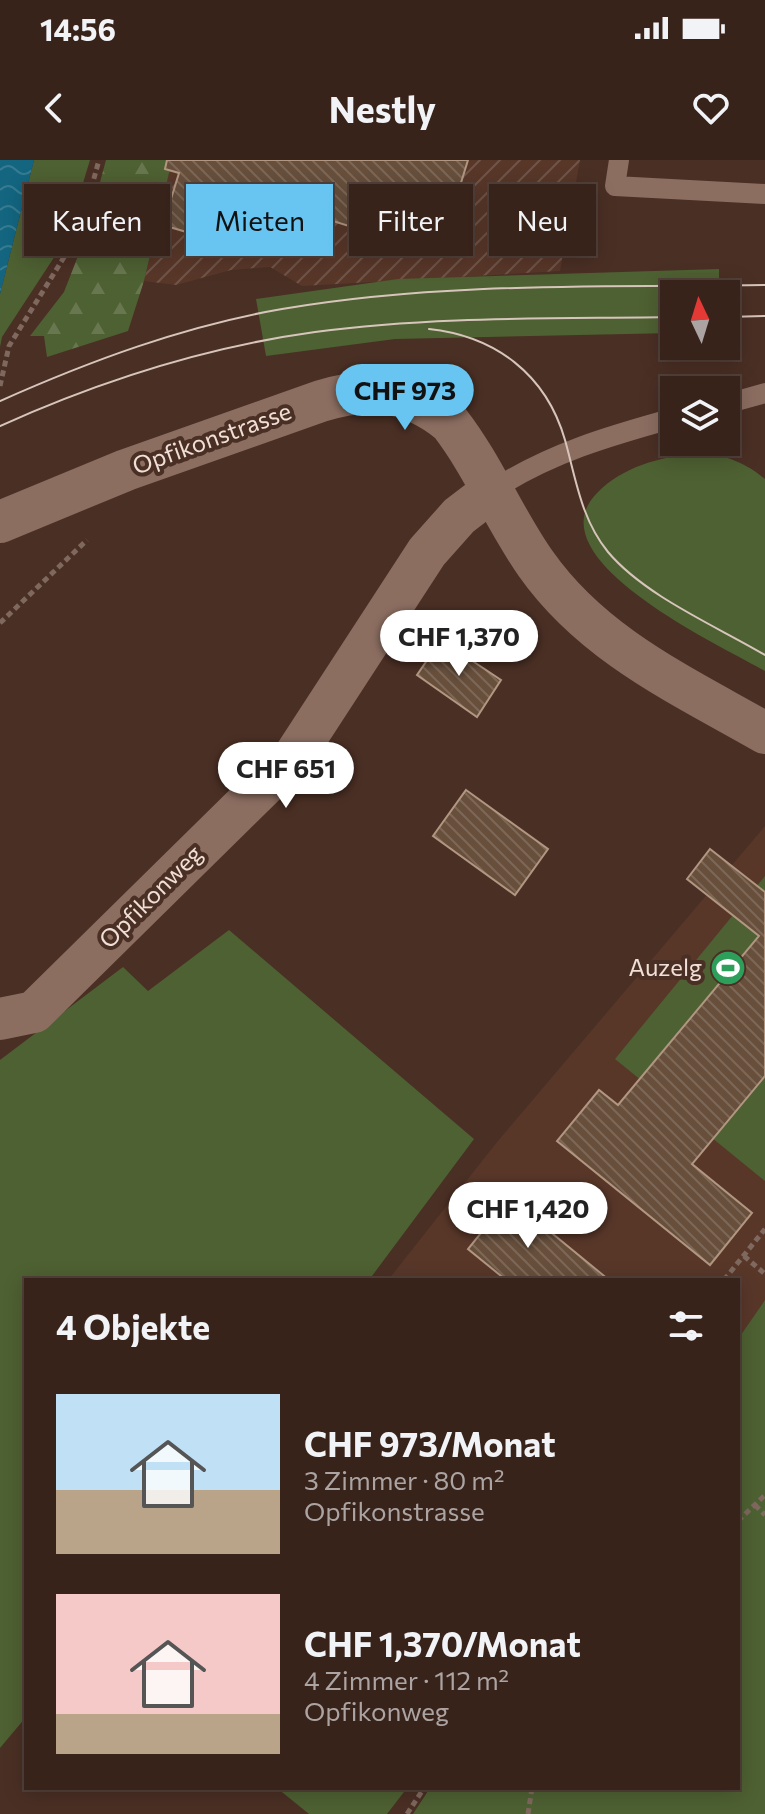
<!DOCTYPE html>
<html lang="de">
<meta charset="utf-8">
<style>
body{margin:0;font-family:Commissioner,sans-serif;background:#3f2b24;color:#f1f3f6;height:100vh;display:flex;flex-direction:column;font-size:30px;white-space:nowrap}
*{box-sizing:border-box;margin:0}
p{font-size:26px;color:#aba4a3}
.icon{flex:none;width:44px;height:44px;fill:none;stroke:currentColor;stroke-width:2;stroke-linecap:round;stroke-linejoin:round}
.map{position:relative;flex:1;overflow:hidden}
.panel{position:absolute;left:24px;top:1118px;width:716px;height:512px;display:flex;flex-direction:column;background:#38231b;border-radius:0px;box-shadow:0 4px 20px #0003,0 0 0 2px #52403a}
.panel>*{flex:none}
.top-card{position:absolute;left:24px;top:24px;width:718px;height:72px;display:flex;gap:16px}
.needle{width:52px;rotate:356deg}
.tools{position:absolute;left:660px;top:120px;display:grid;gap:16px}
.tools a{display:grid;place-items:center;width:80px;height:80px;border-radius:0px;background:#38231b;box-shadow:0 4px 20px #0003,0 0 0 2px #52403a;font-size:40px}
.price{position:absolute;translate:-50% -68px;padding:0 18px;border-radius:28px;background:#fff;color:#222;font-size:26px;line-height:52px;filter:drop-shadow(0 2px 4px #0008)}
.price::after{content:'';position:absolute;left:50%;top:48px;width:24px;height:18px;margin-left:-12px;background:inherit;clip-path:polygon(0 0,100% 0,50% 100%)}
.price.on{background:#68c4f0;color:#111}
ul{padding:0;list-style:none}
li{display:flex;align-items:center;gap:24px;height:200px;padding:0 32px}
li span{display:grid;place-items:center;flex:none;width:224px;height:160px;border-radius:0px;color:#555}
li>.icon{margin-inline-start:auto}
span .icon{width:96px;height:96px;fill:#fffc;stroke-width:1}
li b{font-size:34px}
h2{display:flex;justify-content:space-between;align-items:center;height:96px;padding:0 32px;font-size:34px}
.chip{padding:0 28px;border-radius:0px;background:#38231b;box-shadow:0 4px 20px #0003,0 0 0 2px #52403a;font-size:28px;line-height:72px}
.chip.on{background:#68c4f0;color:#111}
.status{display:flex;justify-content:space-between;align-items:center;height:56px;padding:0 40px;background:#38231b;direction:ltr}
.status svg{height:22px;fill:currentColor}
header{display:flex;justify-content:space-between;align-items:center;height:104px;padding:0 32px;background:#38231b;font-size:36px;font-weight:700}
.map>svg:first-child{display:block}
</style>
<div class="status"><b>14:56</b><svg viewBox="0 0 49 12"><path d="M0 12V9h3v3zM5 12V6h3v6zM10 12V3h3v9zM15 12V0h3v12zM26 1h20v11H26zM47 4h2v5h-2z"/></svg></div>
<header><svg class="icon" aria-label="back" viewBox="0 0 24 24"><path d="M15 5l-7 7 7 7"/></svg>Nestly<svg class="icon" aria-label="heart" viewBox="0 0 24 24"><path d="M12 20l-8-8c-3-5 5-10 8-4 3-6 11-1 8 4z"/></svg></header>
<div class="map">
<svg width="765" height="1654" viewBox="0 0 765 1654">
<defs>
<pattern id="industrial-furrows" width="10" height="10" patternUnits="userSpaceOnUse" patternTransform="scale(2)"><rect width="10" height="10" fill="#583729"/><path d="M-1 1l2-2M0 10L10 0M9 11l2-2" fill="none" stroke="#705447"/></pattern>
<pattern id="forest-firs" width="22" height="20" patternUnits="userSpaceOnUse" patternTransform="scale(2)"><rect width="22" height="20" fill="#4e6132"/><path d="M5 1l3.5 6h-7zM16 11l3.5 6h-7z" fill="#68774f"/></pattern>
<pattern id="water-waves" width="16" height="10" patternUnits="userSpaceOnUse" patternTransform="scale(2)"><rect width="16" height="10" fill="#136580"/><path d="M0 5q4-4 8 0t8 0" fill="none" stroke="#367b91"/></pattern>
<pattern id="building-back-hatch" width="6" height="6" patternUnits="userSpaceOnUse" patternTransform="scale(2)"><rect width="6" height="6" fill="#674f3c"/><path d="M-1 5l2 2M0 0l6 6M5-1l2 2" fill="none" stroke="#7d6857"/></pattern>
</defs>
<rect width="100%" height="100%" fill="#4a2f24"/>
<path fill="#583729" d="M 765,666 L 765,1140 L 738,1179 L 738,1120 L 388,1120 L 497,982 Z"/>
<path fill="url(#industrial-furrows)" d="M 172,0 L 580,0 L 560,111 L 302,126 L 270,107 L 231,110 L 176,125 L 144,121 Z"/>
<g fill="#4e6132">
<path d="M 34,0 L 90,0 L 66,79 L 2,177 L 0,187 L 0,134 Z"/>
<path d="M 719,109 L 719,134 L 674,134 L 674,173 L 395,179 L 266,196 L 256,139 L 398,119 Z"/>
<path d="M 693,293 C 722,294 742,300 765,319 L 765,511 C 722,486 530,398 598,332 C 623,307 658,298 693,293 Z"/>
<path d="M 765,716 L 765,1021 L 615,899 Z"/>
<path d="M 229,770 L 474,979 L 369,1120 L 26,1120 L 26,1557 L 0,1588 L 0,900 L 123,807 L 148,831 Z"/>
<path d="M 765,1140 L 765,1654 L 413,1654 L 430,1628 L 738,1628 L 738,1179 Z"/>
<path d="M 277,1628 L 407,1628 L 387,1654 L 309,1654 Z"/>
</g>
<path fill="url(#forest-firs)" d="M 106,0 L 172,0 L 144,121 L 128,171 L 47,197 L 44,176 L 30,176 L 64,132 L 85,78 Z"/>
<path fill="url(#water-waves)" d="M 0,0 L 34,0 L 0,134 Z"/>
<g fill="url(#building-back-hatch)" stroke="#b19681" stroke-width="2">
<path d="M 167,0 L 468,0 L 439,94 L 249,35 L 233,86 L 163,65 L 179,13 L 165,9 Z"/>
<path d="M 441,480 L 501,520 L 477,557 L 417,515 Z"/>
<path d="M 466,630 L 548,689 L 515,735 L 433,676 Z"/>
<path d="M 710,689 L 765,732 L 765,916 L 692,1004 L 752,1053 L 710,1105 L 557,981 L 599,930 L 618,945 L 759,776 L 687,719 Z"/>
<path d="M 509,1038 L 609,1120 L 506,1120 L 468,1089 Z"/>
</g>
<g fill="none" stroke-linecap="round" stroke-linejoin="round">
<g stroke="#7f685e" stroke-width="5" stroke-dasharray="6 4" stroke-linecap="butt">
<path d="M 0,226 L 9,186 L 79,73 L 99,0"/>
<path d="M 0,463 L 87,380"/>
<path d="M 744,1096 L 765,1114"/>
<path d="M 724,1120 L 765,1069"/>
<path d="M 755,1345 L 765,1355"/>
<path d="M 738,1361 L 765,1335"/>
<path d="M 407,1654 L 424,1628"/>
<path d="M 528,1654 L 532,1628"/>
</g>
<g stroke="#8c6e61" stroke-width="20">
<path d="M 619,0 L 615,26 L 765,34"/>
<path d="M 726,244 L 765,233"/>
<path d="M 493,330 C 550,293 609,276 674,258"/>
</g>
<g stroke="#8c6e61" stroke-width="42">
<path d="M 0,362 L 126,310 L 321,241 C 369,226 410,230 450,263 C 484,307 504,359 536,404 C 593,485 681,525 765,573"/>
<path d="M 0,859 L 34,852 L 295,595 L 427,392 L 459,356 L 493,330"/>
</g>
<g stroke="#d7c5bc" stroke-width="2">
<path d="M 726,157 L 765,156"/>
<path d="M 429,169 C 495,176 546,214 565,280 C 576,319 581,359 608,392 C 645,436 716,466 765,495"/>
<path d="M 0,241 C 90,201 184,166 282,149 C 440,122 604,127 765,125"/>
<path d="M 0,266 C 100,221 206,187 315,172 C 434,156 554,159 674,157"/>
</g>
</g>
<defs>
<symbol id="stadium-disc" viewBox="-11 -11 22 22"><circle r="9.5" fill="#2e9e5b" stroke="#4a2f24"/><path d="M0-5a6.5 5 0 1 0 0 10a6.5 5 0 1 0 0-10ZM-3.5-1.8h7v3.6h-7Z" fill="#fff"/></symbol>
</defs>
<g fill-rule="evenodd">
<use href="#stadium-disc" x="708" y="788" width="40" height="40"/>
</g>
<g text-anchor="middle" stroke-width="8" stroke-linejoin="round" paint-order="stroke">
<g font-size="24" fill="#f0dfd7" stroke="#4a2f24">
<text transform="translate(212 279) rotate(-20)" y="8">Opfikonstrasse</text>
<text transform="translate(151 737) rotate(-45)" y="8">Opfikonweg</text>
</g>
<g font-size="24" fill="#f0dfd7" stroke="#4a2f24" text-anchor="end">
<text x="702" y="816">Auzelg</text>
</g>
</g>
</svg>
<div class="tools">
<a><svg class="needle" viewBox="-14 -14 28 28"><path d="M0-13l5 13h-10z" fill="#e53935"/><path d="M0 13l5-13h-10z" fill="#aba4a3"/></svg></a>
<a><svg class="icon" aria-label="layers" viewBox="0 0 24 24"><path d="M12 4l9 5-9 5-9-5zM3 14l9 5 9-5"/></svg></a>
</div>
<b class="price on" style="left:405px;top:272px">CHF 973</b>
<b class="price" style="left:459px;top:518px">CHF 1,370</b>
<b class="price" style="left:286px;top:650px">CHF 651</b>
<b class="price" style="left:528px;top:1090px">CHF 1,420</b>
<div class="top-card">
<a class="chip">Kaufen</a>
<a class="chip on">Mieten</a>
<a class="chip">Filter</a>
<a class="chip">Neu</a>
</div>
<section class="panel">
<h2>4 Objekte<svg class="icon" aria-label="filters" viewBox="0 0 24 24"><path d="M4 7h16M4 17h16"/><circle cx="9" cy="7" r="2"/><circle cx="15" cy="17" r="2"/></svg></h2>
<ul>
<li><span style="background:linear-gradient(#bfe0f5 60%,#b9a48a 0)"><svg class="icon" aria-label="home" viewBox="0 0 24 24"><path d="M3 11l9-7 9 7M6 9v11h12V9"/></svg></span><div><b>CHF 973/Monat</b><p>3 Zimmer · 80 m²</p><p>Opfikonstrasse</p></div></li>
<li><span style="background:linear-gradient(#f6c9c9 75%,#b9a48a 0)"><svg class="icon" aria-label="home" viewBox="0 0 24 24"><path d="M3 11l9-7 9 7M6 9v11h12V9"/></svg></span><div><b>CHF 1,370/Monat</b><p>4 Zimmer · 112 m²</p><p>Opfikonweg</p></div></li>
</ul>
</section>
</div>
